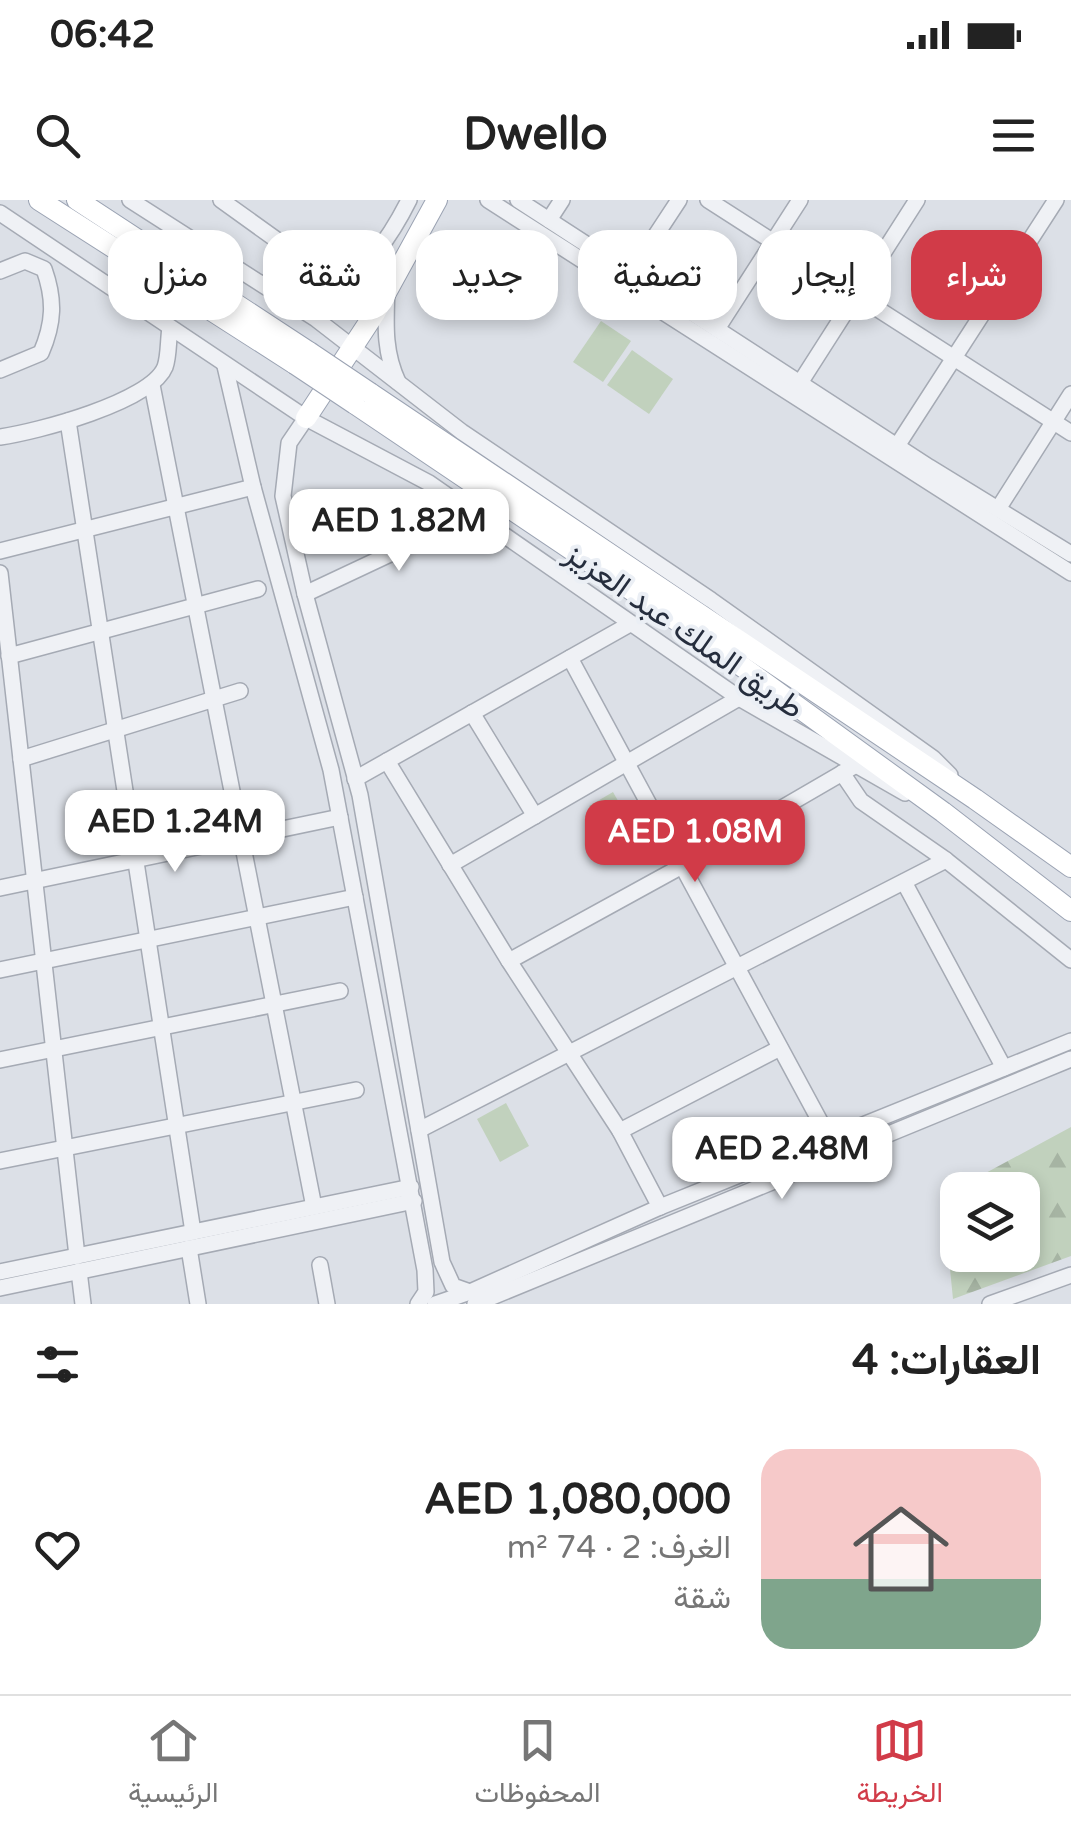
<!DOCTYPE html>
<html lang="ar">
<meta charset="utf-8">
<style>
body{margin:0;font-family:"Varela Round",Vazirmatn,sans-serif;background:#f6f6f6;color:#222;direction:rtl;height:100vh;display:flex;flex-direction:column;font-size:38px;white-space:nowrap}
*{box-sizing:border-box;margin:0}
p{font-size:32px;color:#767676}
.icon{flex:none;width:55px;height:55px;fill:none;stroke:currentColor;stroke-width:2;stroke-linecap:round;stroke-linejoin:round}
.map{position:relative;height:1104px;overflow:hidden;direction:ltr}
.panel{display:flex;flex-direction:column;background:#fff;flex:1}
.panel>*{flex:none}
.hud{position:absolute;left:30px;top:30px;width:1012px;height:90px;direction:rtl;display:flex;gap:20px}
.controls{position:absolute;left:940px;top:972px;display:grid;gap:20px}
.controls a{display:grid;place-items:center;width:100px;height:100px;border-radius:20px;background:#fff;box-shadow:0 5px 15px #0003;font-size:50px}
.price{position:absolute;translate:-50% -85px;padding:0 22px;border-radius:20px;background:#fff;color:#222;font-size:32px;line-height:65px;filter:drop-shadow(0 2px 5px #0008)}
.price::after{content:'';position:absolute;left:50%;top:60px;width:30px;height:22px;margin-left:-15px;background:inherit;clip-path:polygon(0 0,100% 0,50% 100%)}
.price.on{background:#d13b48;color:#fff}
ul{padding:0;list-style:none}
li{display:flex;align-items:center;gap:30px;height:250px;padding:0 30px}
li span{display:grid;place-items:center;flex:none;width:280px;height:200px;border-radius:30px;color:#555}
li>.icon{margin-inline-start:auto}
span .icon{width:120px;height:120px;fill:#fffc;stroke-width:1}
li b{font-size:42px}
h2{display:flex;justify-content:space-between;align-items:center;height:120px;padding:0 30px;font-size:42px}
.tag{padding:0 35px;border-radius:30px;background:#fff;box-shadow:0 5px 15px #0003;font-size:35px;line-height:90px}
.tag.on{background:#d13b48;color:#fff}
.status{display:flex;justify-content:space-between;align-items:center;height:70px;padding:0 50px;background:#fff;direction:ltr}
.status svg{height:28px;fill:currentColor}
header{display:flex;justify-content:space-between;align-items:center;height:130px;padding:0 30px;background:#fff;font-size:45px;font-weight:700}
.tab-bar{display:flex;justify-content:space-around;align-items:center;height:140px;border-top:2px solid #e0e0e0;background:#fff;font-size:28px;color:#767676}
.tab-bar a{display:grid;justify-items:center;gap:5px}
.tab-bar .on{color:#d13b48}
.map>svg:first-child{display:block}
</style>
<div class="status"><b>06:42</b><svg viewBox="0 0 49 12"><path d="M0 12V9h3v3zM5 12V6h3v6zM10 12V3h3v9zM15 12V0h3v12zM26 1h20v11H26zM47 4h2v5h-2z"/></svg></div>
<header><svg class="icon" aria-label="menu" viewBox="0 0 24 24"><path d="M4 6h16M4 12h16M4 18h16"/></svg>Dwello<svg class="icon" aria-label="search" viewBox="0 0 24 24"><circle cx="10" cy="10" r="6"/><path d="M15 15l6 6"/></svg></header>
<div class="map">
<svg width="1071" height="1104" viewBox="0 0 1071 1104">
<defs>
<pattern id="forest-firs" width="22" height="20" patternUnits="userSpaceOnUse" patternTransform="scale(2.5)"><rect width="22" height="20" fill="#c1d1bd"/><path d="M5 1l3.5 6h-7zM16 11l3.5 6h-7z" fill="#a6b4a3"/></pattern>
</defs>
<rect width="100%" height="100%" fill="#dce0e7"/>
<path fill="url(#forest-firs)" d="M 1071,927 L 1071,1056 L 953,1099 L 945,1019 L 958,990 L 958,1055 L 1022,1055 L 1022,990 L 958,988 Z"/>
<g fill="#c1d1bd">
<path d="M 601,121 L 631,141 L 603,182 L 573,162 Z"/>
<path d="M 632,150 L 673,179 L 649,214 L 607,185 Z"/>
<path d="M 613,592 L 638,636 L 613,650 L 589,606 Z"/>
<path d="M 506,903 L 529,946 L 500,962 L 477,919 Z"/>
</g>
<g fill="none" stroke-linecap="round" stroke-linejoin="round">
<defs>
<g id="minor">
<path d="M 130,0 L 316,119 L 462,232 L 711,400 L 933,558 L 950,575"/>
<path d="M 221,0 L 334,81 L 372,88 L 387,86 C 386,121 383,150 398,182"/>
<path d="M 488,0 L 1071,373"/>
<path d="M 518,0 L 929,267 L 1071,354"/>
<path d="M 708,0 L 1071,233"/>
<path d="M 0,13 L 306,218 L 429,283 L 739,498 L 905,593"/>
<path d="M 549,20 L 562,0"/>
<path d="M 0,71 L 25,61 L 44,69 C 55,100 54,123 41,153 L 0,170"/>
<path d="M 631,73 L 679,0"/>
<path d="M 265,83 C 284,87 303,91 321,89 C 361,85 393,32 409,0"/>
<path d="M 717,129 L 800,0"/>
<path d="M 225,166 L 253,287 L 331,570 L 425,1070 L 426,1092 L 418,1104"/>
<path d="M 800,183 L 917,0"/>
<path d="M 152,185 L 314,1007"/>
<path d="M 306,218 L 289,243 L 283,296 L 305,394 L 360,595 L 442,1062 L 453,1086 L 470,1092"/>
<path d="M 68,221 L 193,1032"/>
<path d="M 0,237 C 36,232 151,202 165,167 C 169,156 168,140 170,128"/>
<path d="M 897,246 L 1056,0"/>
<path d="M 998,309 L 1071,194"/>
<path d="M 0,351 L 253,287"/>
<path d="M 0,373 L 77,1056"/>
<path d="M 305,394 L 475,314"/>
<path d="M 9,456 L 258,389"/>
<path d="M 570,458 L 829,938"/>
<path d="M 472,513 L 535,616"/>
<path d="M 21,559 L 240,491"/>
<path d="M 387,561 L 509,761 L 620,931 L 660,1007"/>
<path d="M 842,573 L 861,601 L 946,660 L 1071,760"/>
<path d="M 355,579 L 630,424"/>
<path d="M 450,665 L 739,498"/>
<path d="M 904,682 L 1004,868"/>
<path d="M 0,688 L 340,617"/>
<path d="M 509,761 L 682,666 L 856,565"/>
<path d="M 0,770 L 355,697"/>
<path d="M 0,860 L 340,791"/>
<path d="M 419,930 L 946,660"/>
<path d="M 620,931 L 780,848"/>
<path d="M 0,961 L 356,890"/>
<path d="M 189,1048 L 198,1104"/>
<path d="M 320,1065 L 327,1104"/>
<path d="M 79,1071 L 83,1104"/>
<path d="M 0,1072 L 411,987"/>
<path d="M 0,1088 L 414,1001"/>
<path d="M 435,1104 L 470,1092 L 660,1007 L 1071,841"/>
<path d="M 475,1104 L 1071,859"/>
<path d="M 990,1104 L 1071,1075"/>
</g>
<g id="major">
<path d="M 39,0 L 295,164"/>
<path d="M 77,0 L 309,152"/>
<path d="M 370,193 L 975,599 L 1071,667"/>
<path d="M 355,204 L 707,441 L 943,612 L 1071,711"/>
<path d="M 306,218 L 375,113 L 437,0"/>
</g>
</defs>
<use href="#minor" stroke="#a5aab4" stroke-width="18"/>
<use href="#major" stroke="#9ba3b3" stroke-width="22"/>
<use href="#minor" stroke="#eff1f5" stroke-width="15"/>
<use href="#major" stroke="#fff" stroke-width="20"/>
<defs>
<g id="major-bridge">
<path d="M 309,152 L 370,193"/>
<path d="M 295,164 L 355,204"/>
</g>
</defs>
<use href="#major-bridge" stroke="#9ba3b3" stroke-width="22" stroke-linecap="butt"/>
<use href="#major-bridge" stroke="#fff" stroke-width="20"/>
</g>
<g text-anchor="middle" stroke-width="8" stroke-linejoin="round" paint-order="stroke">
<g font-size="32" fill="#252d3d" stroke="#ebeff5">
<text transform="translate(685 430) rotate(35)" y="11">طريق الملك عبد العزيز</text>
</g>
</g>
</svg>
<div class="controls">
<a><svg class="icon" aria-label="layers" viewBox="0 0 24 24"><path d="M12 4l9 5-9 5-9-5zM3 14l9 5 9-5"/></svg></a>
</div>
<b class="price" style="left:399px;top:374px">AED 1.82M</b>
<b class="price" style="left:175px;top:675px">AED 1.24M</b>
<b class="price on" style="left:695px;top:685px">AED 1.08M</b>
<b class="price" style="left:782px;top:1002px">AED 2.48M</b>
<div class="hud">
<a class="tag on">شراء</a>
<a class="tag">إيجار</a>
<a class="tag">تصفية</a>
<a class="tag">جديد</a>
<a class="tag">شقة</a>
<a class="tag">منزل</a>
</div>
</div>
<section class="panel">
<h2>العقارات: 4<svg class="icon" aria-label="filters" viewBox="0 0 24 24"><path d="M4 7h16M4 17h16"/><circle cx="9" cy="7" r="2"/><circle cx="15" cy="17" r="2"/></svg></h2>
<ul>
<li><span style="background:linear-gradient(#f6c9c9 65%,#7fa58c 0)"><svg class="icon" aria-label="home" viewBox="0 0 24 24"><path d="M3 11l9-7 9 7M6 9v11h12V9"/></svg></span><div><b>AED 1,080,000</b><p>الغرف: 2 · 74 m²</p><p>شقة</p></div><svg class="icon" aria-label="heart" viewBox="0 0 24 24"><path d="M12 20l-8-8c-3-5 5-10 8-4 3-6 11-1 8 4z"/></svg></li>
</ul>
</section>
<nav class="tab-bar">
<a class="on"><svg class="icon" aria-label="map" viewBox="0 0 24 24"><path d="M3 6l6-2 6 2 6-2v14l-6 2-6-2-6 2zM9 4v14M15 6v14"/></svg>الخريطة</a>
<a><svg class="icon" aria-label="saved" viewBox="0 0 24 24"><path d="M7 4h10v16l-5-4-5 4z"/></svg>المحفوظات</a>
<a><svg class="icon" aria-label="home" viewBox="0 0 24 24"><path d="M3 11l9-7 9 7M6 9v11h12V9"/></svg>الرئيسية</a>
</nav>
